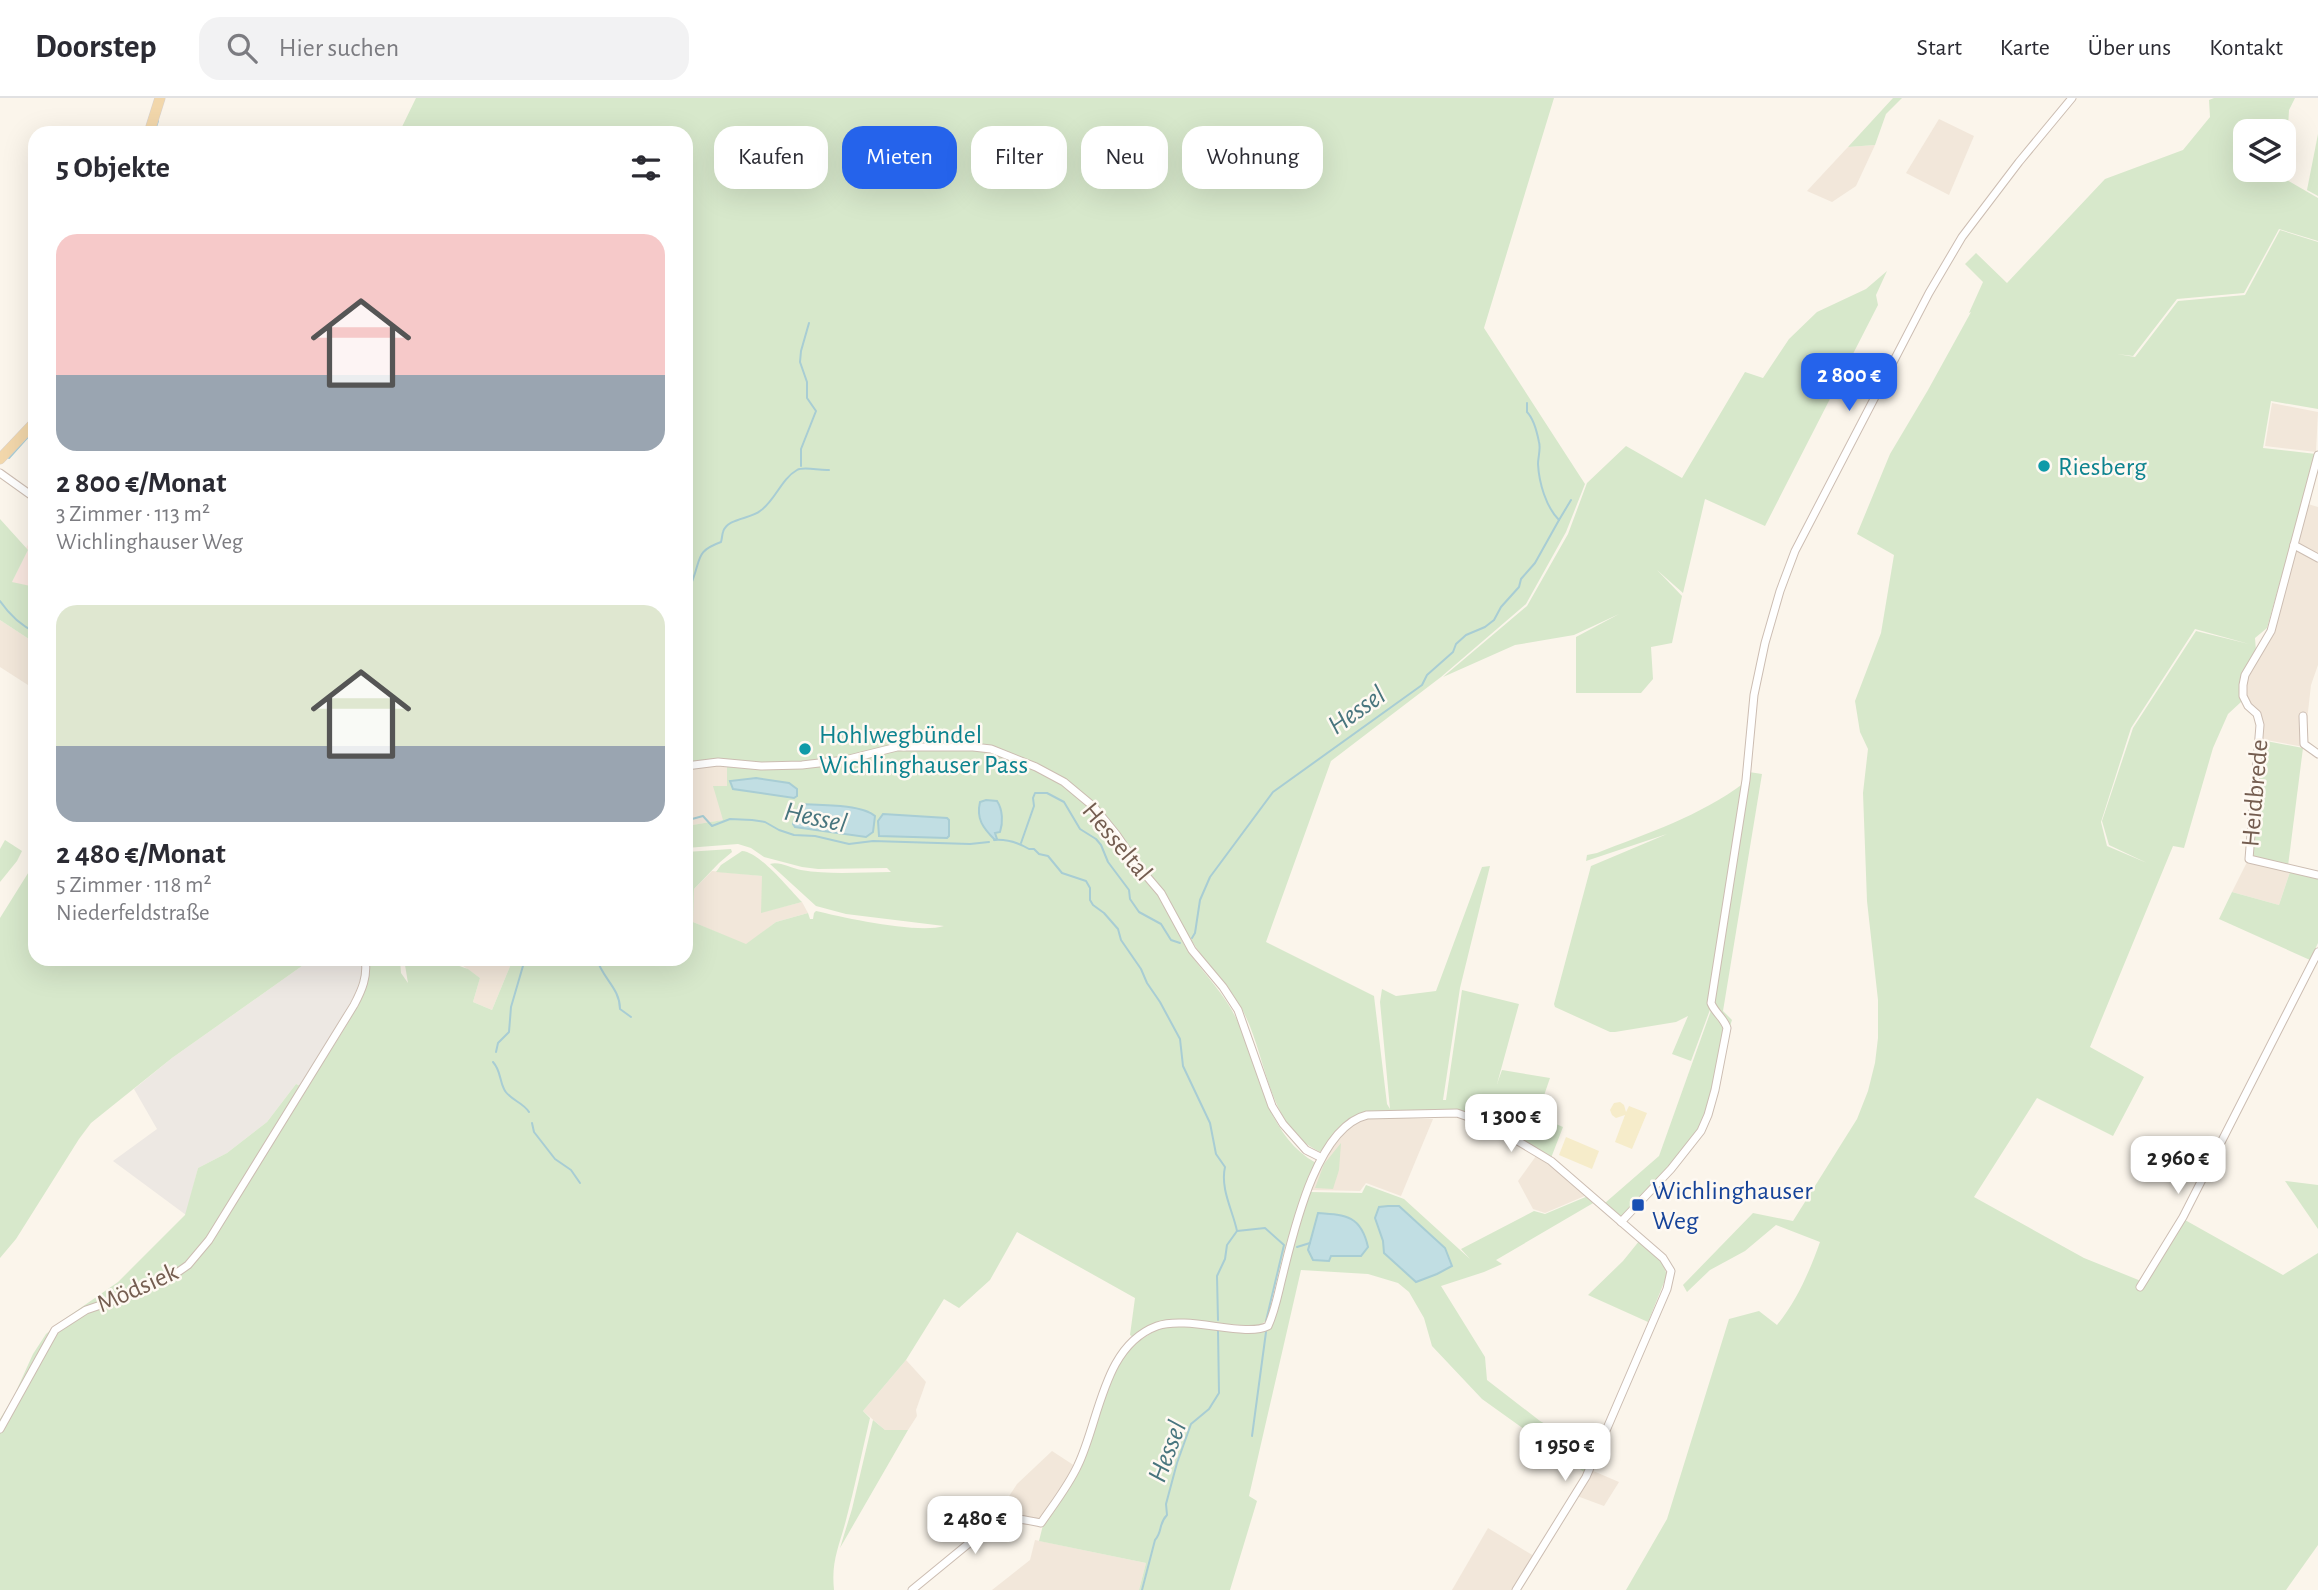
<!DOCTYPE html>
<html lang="de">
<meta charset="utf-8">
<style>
body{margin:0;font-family:"Alegreya Sans",sans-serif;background:#f2f2f3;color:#2b2b33;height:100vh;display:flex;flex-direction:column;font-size:26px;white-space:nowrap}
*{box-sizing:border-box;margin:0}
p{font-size:23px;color:#7c7c81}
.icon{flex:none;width:38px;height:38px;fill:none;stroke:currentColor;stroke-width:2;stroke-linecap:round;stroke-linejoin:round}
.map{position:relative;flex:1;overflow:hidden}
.details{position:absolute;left:28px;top:28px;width:665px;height:840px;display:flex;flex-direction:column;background:#fff;border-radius:21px;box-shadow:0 7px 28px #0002}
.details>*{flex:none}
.guide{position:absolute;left:714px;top:28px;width:665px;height:63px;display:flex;gap:14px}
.fabs{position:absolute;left:2233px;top:21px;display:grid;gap:14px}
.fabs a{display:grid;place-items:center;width:63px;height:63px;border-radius:14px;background:#fff;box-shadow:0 7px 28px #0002;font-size:35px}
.price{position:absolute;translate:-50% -60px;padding:0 16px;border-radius:14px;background:#fff;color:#222;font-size:23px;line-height:46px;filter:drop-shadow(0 2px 4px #0008)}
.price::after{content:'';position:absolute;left:50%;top:42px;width:21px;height:16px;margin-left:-10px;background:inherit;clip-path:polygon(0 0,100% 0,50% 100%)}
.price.on{background:#2563eb;color:#fff}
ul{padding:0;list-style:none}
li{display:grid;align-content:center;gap:14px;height:371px;padding:0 28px}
li span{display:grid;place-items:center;height:217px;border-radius:21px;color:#555}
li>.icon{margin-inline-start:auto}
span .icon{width:126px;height:126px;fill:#fffc;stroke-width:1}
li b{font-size:30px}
h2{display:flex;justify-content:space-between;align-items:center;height:84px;padding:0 28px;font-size:30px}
.tag{padding:0 24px;border-radius:21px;background:#fff;box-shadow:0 7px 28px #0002;font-size:24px;line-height:63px}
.tag.on{background:#2563eb;color:#fff}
header{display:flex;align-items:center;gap:42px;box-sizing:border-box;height:98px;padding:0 35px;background:#fff;border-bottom:2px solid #e1e1e2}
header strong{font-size:33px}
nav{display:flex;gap:38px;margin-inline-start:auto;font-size:24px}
.search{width:490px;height:63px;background:#f2f2f3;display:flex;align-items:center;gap:18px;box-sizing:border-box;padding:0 24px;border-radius:21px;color:#7c7c81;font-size:26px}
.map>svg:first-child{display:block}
</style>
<header>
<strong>Doorstep</strong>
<div class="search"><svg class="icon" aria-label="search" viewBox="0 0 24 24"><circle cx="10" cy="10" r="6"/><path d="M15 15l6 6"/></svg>Hier suchen</div>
<nav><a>Start</a><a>Karte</a><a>Über uns</a><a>Kontakt</a></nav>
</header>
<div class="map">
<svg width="2318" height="1492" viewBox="0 0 2318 1492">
<rect width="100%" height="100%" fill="#fbf5eb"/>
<g fill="#f2e7da">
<path d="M 1939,21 L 1974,38 L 1949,97 L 1906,75 Z"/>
<path d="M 1875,47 L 1856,88 L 1832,104 L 1807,93 L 1848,49 Z"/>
<path d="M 2272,305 L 2318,314 L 2316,354 L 2265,348 Z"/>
<path d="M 2308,406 L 2318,409 L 2318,567 L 2311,587 L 2304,649 L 2261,641 L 2260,616 L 2249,604 L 2245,592 L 2250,574 L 2273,537 Z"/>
<path d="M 0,522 L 35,545 L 35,580 L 28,587 L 0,569 Z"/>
<path d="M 712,667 L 727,668 L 727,688 L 714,688 L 724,722 L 686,728 L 686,670 Z"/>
<path d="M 2247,764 L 2290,774 L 2279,807 L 2232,794 Z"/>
<path d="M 712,773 L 763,778 L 762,814 L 802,804 L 808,815 L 776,824 L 746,847 L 693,824 L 694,791 Z"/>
<path d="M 461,861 L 513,861 L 492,912 L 473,904 L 480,880 L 459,865 Z"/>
<path d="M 1370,1019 L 1433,1021 L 1401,1098 L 1366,1085 L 1360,1093 L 1310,1092 L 1322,1065 L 1339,1042 L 1352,1027 Z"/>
<path d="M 1536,1058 L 1546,1063 L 1587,1097 L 1545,1115 L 1533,1111 L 1518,1083 Z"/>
<path d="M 906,1262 L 926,1284 L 916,1312 L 917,1318 L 908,1332 L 885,1332 L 863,1313 Z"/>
<path d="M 1052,1353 L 1075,1368 L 1043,1420 L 1038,1421 L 1002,1418 L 991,1426 L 1017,1386 Z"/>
<path d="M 1591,1372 L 1619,1384 L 1604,1408 L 1577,1398 Z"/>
<path d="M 1488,1430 L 1534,1458 L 1513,1492 L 1452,1492 Z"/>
<path d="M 1035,1442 L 1146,1465 L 1139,1492 L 992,1492 L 1030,1462 Z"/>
</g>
<path fill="#fae8e1" d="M 35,435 L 35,489 L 17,487 L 12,484 L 28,452 L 26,450 Z"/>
<path fill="#ede8e3" d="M 317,861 L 363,861 L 361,879 L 354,898 L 301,988 L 296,986 L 267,1024 L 227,1055 L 198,1070 L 186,1117 L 113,1063 L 157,1031 L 134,991 L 172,960 L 309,863 Z"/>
<g fill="#d7e8cb" fill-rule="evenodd">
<path d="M 416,0 L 1554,0 L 1484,230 L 1585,386 L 1566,434 L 1526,506 L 1441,579 L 1331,663 L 1266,844 L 1374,898 L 1387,1006 L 1390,1011 L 1380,904 L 1382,891 L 1396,898 L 1436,893 L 1482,769 L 1490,768 L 1460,890 L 1443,1002 L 1446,1002 L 1462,892 L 1519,906 L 1497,986 L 1502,972 L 1550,980 L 1537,1018 L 1563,1029 L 1551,1060 L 1504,1030 L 1457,1012 L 1359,1016 L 1346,1025 L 1320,1054 C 1264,1027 1268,953 1239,906 C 1229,890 1215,875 1203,859 C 1194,848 1189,834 1175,829 C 1180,838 1184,848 1191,857 C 1206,878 1226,898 1237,922 C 1260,971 1264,1036 1316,1065 C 1292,1116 1280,1170 1266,1223 L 1258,1228 L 1224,1226 L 1223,1230 L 1264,1234 L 1269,1229 L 1310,1094 L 1362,1095 L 1366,1087 L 1404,1101 L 1470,1161 L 1461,1151 L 1534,1113 L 1545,1116 L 1588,1098 L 1595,1104 L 1496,1162 L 1502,1166 L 1484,1174 L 1441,1188 L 1485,1259 L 1487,1282 L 1540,1323 L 1594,1354 L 1584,1374 L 1482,1301 L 1432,1248 L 1424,1220 L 1409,1194 L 1398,1185 L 1368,1176 L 1301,1172 L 1249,1398 L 1257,1403 L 1230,1492 L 1139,1492 L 1146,1465 L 1039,1443 L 1043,1427 L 1073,1382 L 1112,1277 L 1129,1249 L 1153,1234 L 1150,1229 L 1133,1239 L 1130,1237 L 1135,1200 L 1017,1134 L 990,1182 L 959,1210 L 944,1201 L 906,1262 L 863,1313 L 870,1320 C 862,1354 855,1388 846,1422 C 839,1449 831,1463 834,1492 L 0,1492 L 0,1321 L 13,1300 L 33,1256 L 46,1236 L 66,1220 L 118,1184 L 185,1117 L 198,1070 L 227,1055 L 267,1024 L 296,986 L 305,990 C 324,962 375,894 368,861 L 400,861 L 401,875 L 408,885 L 404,861 L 439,861 L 468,871 L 480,880 L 473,904 L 492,912 L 513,861 L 686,861 L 686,754 L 731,751 L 732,754 L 719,765 L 694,791 L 693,824 L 746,846 L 776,824 L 808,815 L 810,821 L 813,821 L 814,815 L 816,813 C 845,820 918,836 944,828 L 846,816 L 816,808 L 770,766 C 779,763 791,770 801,772 C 830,777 862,774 891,774 L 887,770 L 818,771 L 802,769 L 764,759 L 751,750 L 738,746 L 686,750 L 686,728 L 723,722 L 713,688 L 727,688 L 727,668 L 735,663 L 712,661 L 686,664 L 686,35 L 399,35 ZM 828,707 L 871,714 L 867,739 L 795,729 L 793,726 ZM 1346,1120 L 1354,1122 L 1361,1157 L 1331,1158 Z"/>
<path d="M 1893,0 L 1902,0 L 1886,16 L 1875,47 L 1848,49 Z"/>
<path d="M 2214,0 L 2295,0 L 2289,12 L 2285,81 L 2318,100 L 2318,143 L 2279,131 L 2244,195 L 2177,201 L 2133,258 L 2117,256 L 2135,259 L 2178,203 L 2245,197 L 2280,132 L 2318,144 L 2318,311 L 2271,303 L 2263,350 L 2316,356 L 2267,530 L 2255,540 L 2256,553 L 2241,579 L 2241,604 L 2228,616 L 2213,650 L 2184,750 L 2173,748 L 2090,949 L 2144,979 L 2113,1038 L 2037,1000 L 1974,1099 L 2084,1160 L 2146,1185 L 2185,1122 L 2283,1177 L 2318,1155 L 2318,1447 L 2286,1492 L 1626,1492 L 1667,1421 L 1729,1221 L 1759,1213 L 1777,1227 C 1797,1203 1810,1172 1820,1144 L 1776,1127 L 1745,1153 L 1710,1172 L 1687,1194 L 1683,1187 L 1753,1115 L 1793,1123 L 1857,1021 L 1868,993 L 1875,965 L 1878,940 L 1878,902 L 1867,803 L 1863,695 L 1868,651 L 1860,634 L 1855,603 L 1881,535 L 1894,457 L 1857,436 L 1890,356 L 1928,292 L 1971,214 L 1969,215 L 1983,184 L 1965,166 L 1976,155 L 2007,185 L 2105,81 L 2183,52 L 2210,19 L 2209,2 ZM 2245,33 L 2284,33 L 2284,72 L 2245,72 ZM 2195,531 L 2249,546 L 2196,533 L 2133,630 L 2102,723 L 2109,747 L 2147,765 L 2107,748 L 2101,724 L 2131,630 Z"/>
<path d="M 2318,36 L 2318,98 L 2307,92 Z"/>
<path d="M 1887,173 L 1876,197 L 1878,207 L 1765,428 L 1705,401 L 1683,495 L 1657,472 L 1682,498 L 1672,545 L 1651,549 L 1653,581 L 1641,595 L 1576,595 L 1576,539 L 1619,516 L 1574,537 L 1515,547 L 1443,579 L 1527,508 L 1568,436 L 1587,385 L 1626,348 L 1682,380 L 1745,274 L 1763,280 L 1789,241 L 1817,214 L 1866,191 Z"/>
<path d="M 0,421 L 28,452 L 12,484 L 35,489 L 35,545 L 0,522 Z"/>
<path d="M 2261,642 L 2303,650 L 2288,768 L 2255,761 L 2252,754 Z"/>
<path d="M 1749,674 L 1762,676 L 1723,913 L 1732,922 C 1721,952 1717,985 1707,1016 C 1695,1049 1647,1094 1621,1120 L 1605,1105 L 1659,1058 L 1714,904 Z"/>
<path d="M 1744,685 L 1711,909 L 1691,963 L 1672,956 L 1688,918 L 1676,924 L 1615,934 L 1610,934 L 1555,909 L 1554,906 L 1591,768 L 1667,736 L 1586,763 L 1587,757 L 1597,755 C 1648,735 1700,718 1744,685 Z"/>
<path d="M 5,742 L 22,753 L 17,763 L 0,784 L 0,751 Z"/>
<path d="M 742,753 C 760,754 789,791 802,804 L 761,815 L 762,778 L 716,774 L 721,767 Z"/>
<path d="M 35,764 L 35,861 L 317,861 L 309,863 L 172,960 L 91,1025 L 79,1041 L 16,1141 L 0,1160 L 0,820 Z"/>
<path d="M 2290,774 L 2318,780 L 2318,845 L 2310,862 L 2219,821 L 2232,794 L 2279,807 Z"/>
<path d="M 1341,1045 L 1339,1072 L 1333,1091 L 1315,1090 L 1324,1066 Z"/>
<path d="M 2285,1083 L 2318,1087 L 2318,1131 Z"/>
<path d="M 1640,1142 L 1663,1166 L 1667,1177 L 1648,1224 L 1588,1197 L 1623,1163 Z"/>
<path d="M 873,1322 L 885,1332 L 908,1332 L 840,1450 L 852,1411 Z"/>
</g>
<g fill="#f6ecca">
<path d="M 1620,1004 L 1624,1007 L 1626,1014 L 1629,1008 L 1647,1015 L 1632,1051 L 1615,1044 L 1625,1017 L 1616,1020 L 1612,1017 L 1610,1012 L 1614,1005 Z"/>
<path d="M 1566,1039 L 1599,1053 L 1592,1071 L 1559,1057 Z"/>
</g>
<g fill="#c1dee3" stroke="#a8cdd4" stroke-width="2">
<path d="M 756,680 L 789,685 L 797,691 L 797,698 L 794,700 L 733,691 L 730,683 Z"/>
<path d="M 986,702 L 997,703 C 1003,712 1003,725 1000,734 L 995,735 L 997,741 L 995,742 C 983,730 976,721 980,704 Z"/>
<path d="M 801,706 C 819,707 862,706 875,718 L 873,734 L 866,739 L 795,729 L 793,726 L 799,708 Z"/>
<path d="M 883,716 L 947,720 L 949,722 L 949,738 L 947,740 L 879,738 L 878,723 Z"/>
<path d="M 1388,1108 L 1399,1108 L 1445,1150 L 1452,1168 L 1437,1176 L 1416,1184 L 1384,1155 L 1383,1143 L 1375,1120 L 1379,1109 Z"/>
<path d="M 1318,1115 C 1347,1117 1361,1118 1368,1149 L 1361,1158 L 1331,1158 L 1329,1163 L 1313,1162 L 1308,1152 Z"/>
</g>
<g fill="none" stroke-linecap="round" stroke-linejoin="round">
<g stroke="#a8cdd4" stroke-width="2">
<path d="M 154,35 L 158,23"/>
<path d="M 9,360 L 35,331"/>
<path d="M 801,368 L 801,351 L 816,313 L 807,300 L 807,284 L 800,264 L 801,253 L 809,225"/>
<path d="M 1559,422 L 1571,402"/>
<path d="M 0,503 C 9,516 20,527 35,534"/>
<path d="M 686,518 C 693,503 687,503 689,492 C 689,488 692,485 693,481 C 701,460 696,453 721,444 C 722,441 722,437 723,434 C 727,420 751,421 760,413 C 775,403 781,381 797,372 C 804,368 820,373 829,372"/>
<path d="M 686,728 L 692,721 L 703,718 L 712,728 L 730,721 L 752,722 L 765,724 L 779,732 L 794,737 L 815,738 L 849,746 L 873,743 L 970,746 L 989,744"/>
<path d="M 994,742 C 1007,741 1019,745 1029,751 L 1034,751 L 1039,756 L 1048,758 L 1062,775 L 1086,783 L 1090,790 L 1090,802 L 1093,807 L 1104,815 L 1118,831 L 1121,842 L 1141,871 L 1147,885 L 1160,904 L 1180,941 L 1183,968 L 1210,1025 L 1216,1056 L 1225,1069 C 1220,1091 1233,1113 1237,1133 L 1227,1147 L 1225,1161 L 1217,1178 L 1218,1222"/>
<path d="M 1021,745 L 1034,708 L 1033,700 L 1035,695 L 1047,695 L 1064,704 L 1080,731 L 1096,741 L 1101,747 L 1108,764 L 1129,792 L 1130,801 L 1139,814 L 1161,826 L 1171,842 L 1180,845"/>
<path d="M 1192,840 L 1195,835 L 1200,802 L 1210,779 L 1273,694 L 1422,587 L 1427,577 L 1453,554 L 1456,546 L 1466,537 L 1485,529 L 1494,522 L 1501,509 L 1519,489 L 1521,481 L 1535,465 L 1559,422 C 1546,409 1539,385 1538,366 C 1538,359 1541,351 1539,344 C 1537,334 1534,321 1527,314 L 1527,305"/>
<path d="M 597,861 C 602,880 620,890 620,911 L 631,919"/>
<path d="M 496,954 L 498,945 L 509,934 L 511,909 L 525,861"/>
<path d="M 493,964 C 501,973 499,981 504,991 C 508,1001 523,1004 529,1014"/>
<path d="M 532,1025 L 534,1034 L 555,1061 L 571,1072 L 580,1085"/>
<path d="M 1237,1133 L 1265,1130 L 1284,1147 L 1266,1223"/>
<path d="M 1297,1149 L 1310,1145"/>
<path d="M 1252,1338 L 1266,1234"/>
<path d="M 1142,1492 L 1155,1442 C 1163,1433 1158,1426 1167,1417 L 1166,1406 L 1177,1365 L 1191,1326 L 1209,1311 L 1219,1295 L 1218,1232"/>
</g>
<defs>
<g id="minor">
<path d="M 2318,357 L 2271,533 L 2245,577 L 2243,587 L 2243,598 L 2248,608 L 2257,616 L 2260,627 L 2249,761 L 2318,777"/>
<path d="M 0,375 L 35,400"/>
<path d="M 2294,447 L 2318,460"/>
<path d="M 2303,618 L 2304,646 L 2318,656"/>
<path d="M 686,668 L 718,664 L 761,668 L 802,667 L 845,662 L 897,649 L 973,649 L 991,651 L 1036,669 L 1064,684 L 1094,709 L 1116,736 L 1138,768 L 1161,795 L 1192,852 L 1223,889 L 1238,912 L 1272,1008 L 1283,1026 L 1306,1052 L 1320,1059"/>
<path d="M 1621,1124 L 1671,1071 L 1701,1033 L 1708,1017 L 1715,992 L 1727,930 C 1724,920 1715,915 1711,905 L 1746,682 L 1754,597 L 1765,545 L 1780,493 L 1795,453 L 1929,195 L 1962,139 L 2019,64 L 2072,0"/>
<path d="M 2140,1189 L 2183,1119 L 2318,854"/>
<path d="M 0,1331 L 55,1232 L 86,1212 L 133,1196 L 178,1174 L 188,1167 L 209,1142 L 354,907 C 362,892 368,878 365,861"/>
<path d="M 912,1492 L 990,1428 C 1010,1417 1020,1421 1041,1425 C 1054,1406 1069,1387 1078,1367 C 1100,1321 1103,1248 1157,1228 C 1188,1217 1245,1240 1268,1228 C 1275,1213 1278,1196 1282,1180 C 1293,1136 1316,1029 1367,1017 L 1457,1015 L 1491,1027 L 1551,1063 L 1663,1160 L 1671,1173 L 1667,1191 L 1586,1379 L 1516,1492"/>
</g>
<g id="major">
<path d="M 149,35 L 160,0"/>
<path d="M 0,361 L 35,324"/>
</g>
</defs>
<use href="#minor" stroke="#ccbdb2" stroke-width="9"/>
<use href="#major" stroke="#d8d2ce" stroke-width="11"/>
<use href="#minor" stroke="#fff" stroke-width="7"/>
<use href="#major" stroke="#f2d7ab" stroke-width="10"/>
</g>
<g fill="#0f9aa8" stroke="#fef9f2" stroke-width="2.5">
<circle cx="2044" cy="368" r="7"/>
<circle cx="805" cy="651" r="7"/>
</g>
<rect fill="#1a4fb4" stroke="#fef9f2" stroke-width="2.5" x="1631" y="1100" width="14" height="14" rx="3.5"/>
<g text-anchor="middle" stroke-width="5" stroke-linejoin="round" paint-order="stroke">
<g font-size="26" fill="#0d838f" stroke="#fef9f2" text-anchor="start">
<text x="2058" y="377">Riesberg</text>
<text x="819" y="645">Hohlwegbündel<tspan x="819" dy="30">Wichlinghauser Pass</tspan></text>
</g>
<g font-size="26" fill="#745d50" stroke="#fef9f2">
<text transform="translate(2254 695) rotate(-85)" y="9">Heidbrede</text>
<text transform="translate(1118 743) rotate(50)" y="9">Hesseltal</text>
<text transform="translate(137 1189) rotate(-24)" y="9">Mödsiek</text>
</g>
<g font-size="26" fill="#164399" stroke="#fef9f2" text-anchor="start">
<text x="1652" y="1101">Wichlinghauser<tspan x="1652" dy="30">Weg</tspan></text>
</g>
<g font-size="28" font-style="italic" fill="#48757e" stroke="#fef9f2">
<text transform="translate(1356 611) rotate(-35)" y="10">Hessel</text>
<text transform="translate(816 718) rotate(12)" y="10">Hessel</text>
<text transform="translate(1166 1353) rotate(-69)" y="10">Hessel</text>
</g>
</g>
</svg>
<div class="fabs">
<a><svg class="icon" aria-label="layers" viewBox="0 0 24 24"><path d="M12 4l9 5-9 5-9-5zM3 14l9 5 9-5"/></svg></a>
</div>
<b class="price on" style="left:1849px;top:315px">2 800 €</b>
<b class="price" style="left:1511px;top:1056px">1 300 €</b>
<b class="price" style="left:2178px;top:1098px">2 960 €</b>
<b class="price" style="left:1565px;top:1385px">1 950 €</b>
<b class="price" style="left:975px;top:1458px">2 480 €</b>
<div class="guide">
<a class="tag">Kaufen</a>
<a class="tag on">Mieten</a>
<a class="tag">Filter</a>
<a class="tag">Neu</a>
<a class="tag">Wohnung</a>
</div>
<section class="details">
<h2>5 Objekte<svg class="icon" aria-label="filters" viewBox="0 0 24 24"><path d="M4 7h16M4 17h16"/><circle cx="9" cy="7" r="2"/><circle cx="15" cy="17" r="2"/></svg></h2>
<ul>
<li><span style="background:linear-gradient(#f6c9c9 65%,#9aa5b1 0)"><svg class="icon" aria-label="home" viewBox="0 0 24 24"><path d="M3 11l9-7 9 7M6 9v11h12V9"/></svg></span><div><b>2 800 €/Monat</b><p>3 Zimmer · 113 m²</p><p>Wichlinghauser Weg</p></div></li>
<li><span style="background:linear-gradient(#dfe7d0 65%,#9aa5b1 0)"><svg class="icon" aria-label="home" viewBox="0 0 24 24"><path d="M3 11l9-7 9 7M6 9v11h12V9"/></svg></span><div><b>2 480 €/Monat</b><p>5 Zimmer · 118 m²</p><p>Niederfeldstraße</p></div></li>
</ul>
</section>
</div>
